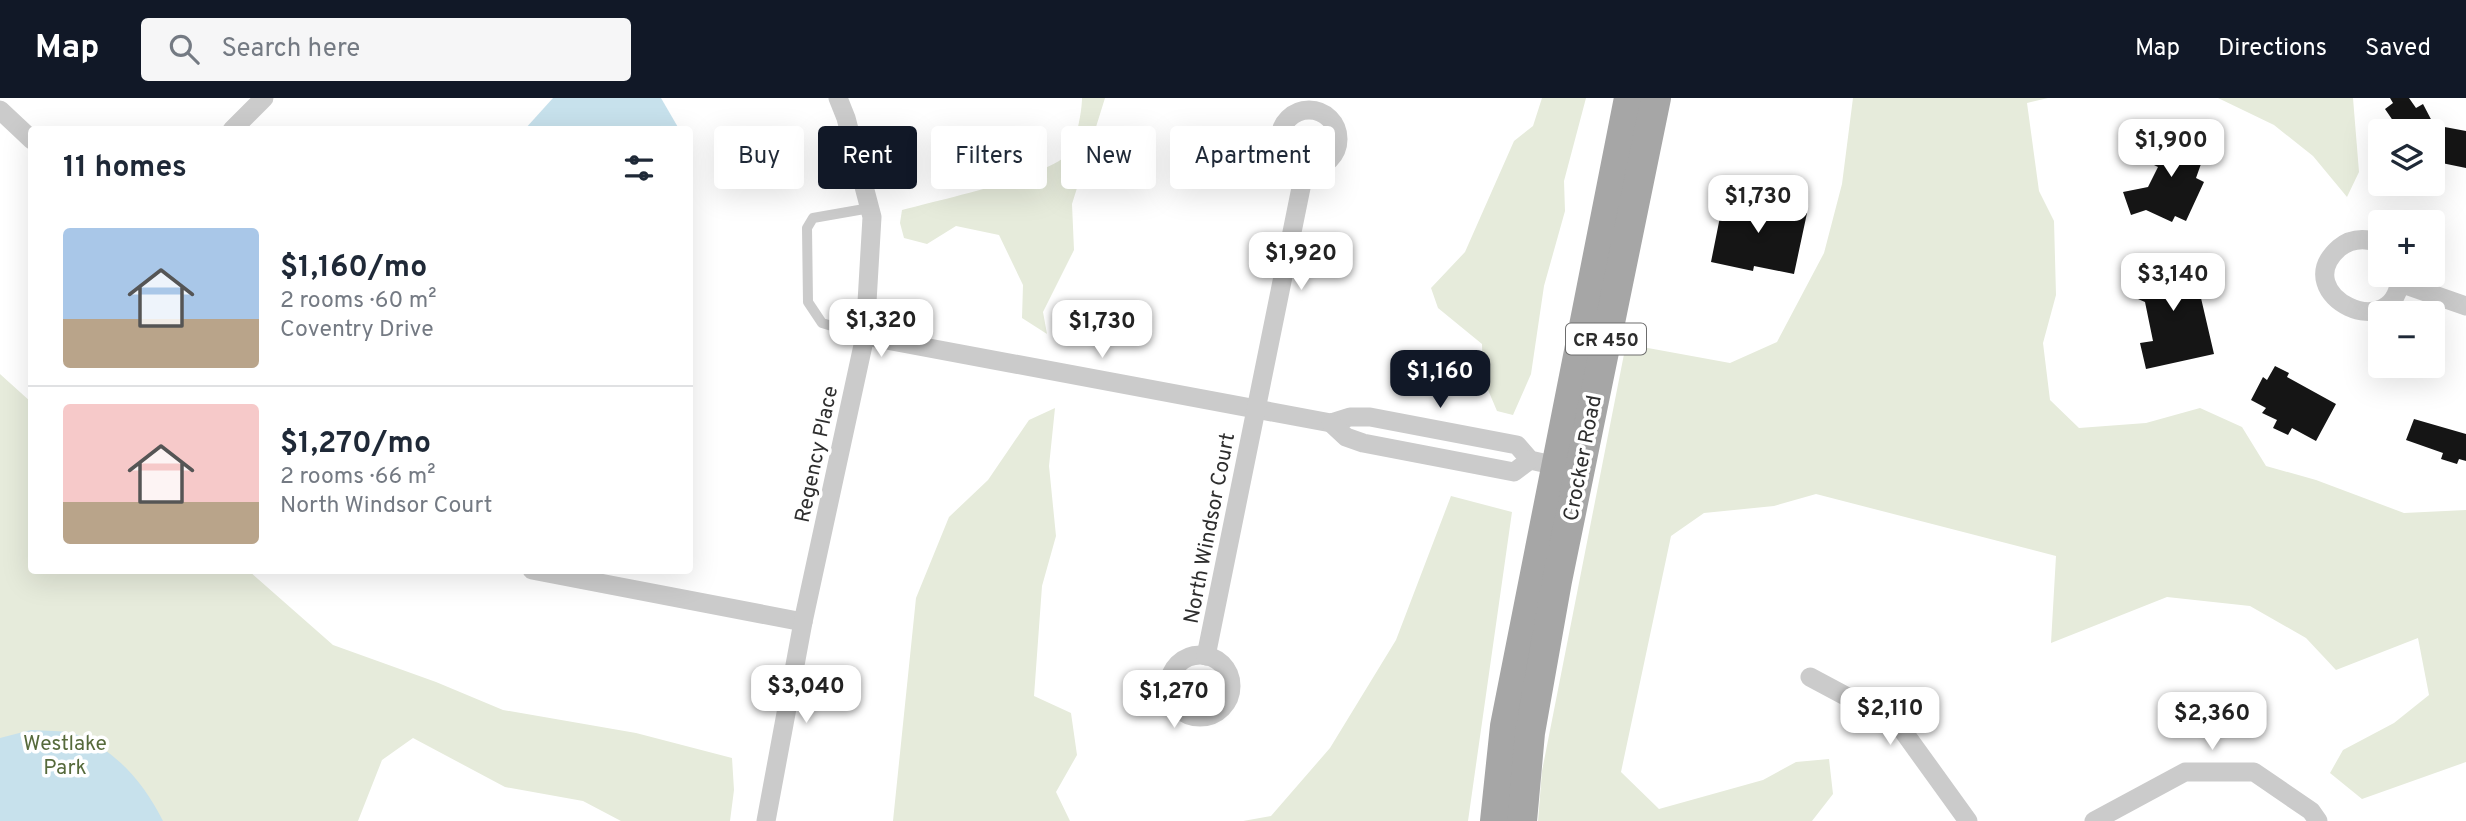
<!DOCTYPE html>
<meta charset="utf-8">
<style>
body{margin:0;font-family:Overpass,sans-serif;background:#f6f6f7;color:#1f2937;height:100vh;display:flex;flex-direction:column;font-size:26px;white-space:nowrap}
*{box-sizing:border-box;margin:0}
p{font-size:23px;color:#747a83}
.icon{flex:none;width:38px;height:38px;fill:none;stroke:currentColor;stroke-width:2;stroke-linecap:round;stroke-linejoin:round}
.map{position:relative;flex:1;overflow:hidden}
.details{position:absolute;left:28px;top:28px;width:665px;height:448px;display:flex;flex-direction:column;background:#fff;border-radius:7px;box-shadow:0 7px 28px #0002}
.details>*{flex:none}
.guide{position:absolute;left:714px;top:28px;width:665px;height:63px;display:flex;gap:14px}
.fabs{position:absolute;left:2368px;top:21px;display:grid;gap:14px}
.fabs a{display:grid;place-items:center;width:77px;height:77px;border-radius:7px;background:#fff;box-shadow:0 7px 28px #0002;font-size:35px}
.price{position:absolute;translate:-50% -60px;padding:0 16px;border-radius:14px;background:#fff;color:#222;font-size:23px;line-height:46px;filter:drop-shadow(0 2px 4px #0008)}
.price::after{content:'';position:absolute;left:50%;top:42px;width:21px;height:16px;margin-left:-10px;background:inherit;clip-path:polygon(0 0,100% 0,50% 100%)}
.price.current{background:#111827;color:#fff}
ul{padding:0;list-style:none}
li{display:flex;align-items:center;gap:21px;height:175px;padding:0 35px}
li+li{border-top:2px solid #e0e1e3}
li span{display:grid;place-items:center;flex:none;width:196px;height:140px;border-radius:7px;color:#555}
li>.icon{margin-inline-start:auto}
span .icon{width:84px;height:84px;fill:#fffc;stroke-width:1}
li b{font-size:30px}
h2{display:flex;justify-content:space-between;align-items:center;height:84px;padding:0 35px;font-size:30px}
.pill{padding:0 24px;border-radius:7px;background:#fff;box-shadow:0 7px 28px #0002;font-size:24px;line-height:63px}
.pill.current{background:#111827;color:#fff}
header{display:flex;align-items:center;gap:42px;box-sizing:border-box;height:98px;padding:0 35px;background:#111827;color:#fff}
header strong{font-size:33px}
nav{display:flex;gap:38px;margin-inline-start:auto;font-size:24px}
.search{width:490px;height:63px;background:#f6f6f7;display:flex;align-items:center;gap:18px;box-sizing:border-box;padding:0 24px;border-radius:7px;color:#747a83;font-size:26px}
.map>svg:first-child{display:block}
</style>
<header>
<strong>Map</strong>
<div class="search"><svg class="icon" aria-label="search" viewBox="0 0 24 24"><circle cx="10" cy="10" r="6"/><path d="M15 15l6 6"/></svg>Search here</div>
<nav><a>Map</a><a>Directions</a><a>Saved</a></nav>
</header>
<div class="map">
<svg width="2466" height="723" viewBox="0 0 2466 723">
<rect width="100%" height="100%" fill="#fff"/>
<g fill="#e6ebdb">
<path d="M 1082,0 L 1105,0 L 1072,106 L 1074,152 L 1043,214 L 1047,236 L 1022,220 L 1023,187 L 999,137 L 956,128 L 927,146 L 904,140 L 900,125 L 902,112 C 938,102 1043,80 1067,57 C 1076,47 1082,13 1082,0 Z"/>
<path d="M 1542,0 L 1586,0 L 1564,83 L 1565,113 L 1544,188 L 1531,276 L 1513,317 L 1497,313 L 1483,280 L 1482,246 L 1438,210 L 1431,190 L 1465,154 L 1514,43 L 1533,28 Z"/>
<path d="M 1853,0 L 2048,0 L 2027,5 L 2039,93 L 2054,123 L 2056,197 L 2043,245 L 2050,302 L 2079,330 L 2146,325 L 2200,310 L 2242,329 L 2266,368 L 2316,382 L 2404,415 L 2466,412 L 2466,664 L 2362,701 L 2330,675 L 2343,652 L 2394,625 L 2429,597 L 2418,540 L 2336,572 L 2306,540 L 2250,508 L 2167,499 L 2051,545 L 2056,458 L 1816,396 L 1774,408 L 1704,415 L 1671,438 L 1621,674 L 1659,711 L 1763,682 L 1796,664 L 1829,661 L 1833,696 L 1812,723 L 1538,723 L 1542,673 L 1626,246 L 1730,265 L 1777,244 L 1824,155 L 1842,86 Z"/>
<path d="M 2218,0 L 2353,0 L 2359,74 L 2347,99 L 2313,58 L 2274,27 Z"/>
<path d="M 0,276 L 31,304 L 32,472 L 249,473 L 333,547 L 436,584 L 503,612 L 636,635 L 732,660 L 734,692 L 730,723 L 621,723 L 583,703 L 505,689 L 413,640 L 382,662 L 358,723 L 0,723 Z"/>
<path d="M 1055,310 L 1049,368 L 1056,438 L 1042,488 L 1034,598 L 1071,615 L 1077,657 L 1056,694 L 1070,723 L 893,723 L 916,500 L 949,419 L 988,382 L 1029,322 Z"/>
<path d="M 1451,398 L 1512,414 L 1468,723 L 1243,723 L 1271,718 L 1330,650 L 1396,542 Z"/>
</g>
<g fill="#c7e1ec">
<path d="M 553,0 L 661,0 L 679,31 L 525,31 Z"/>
<path d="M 31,632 C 45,633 62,632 75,636 C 116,652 144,685 163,723 L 0,723 L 0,640 Z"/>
</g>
<g fill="#151515">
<path d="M 2390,0 L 2409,0 L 2416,10 L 2423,6 L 2434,27 L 2466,33 L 2466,70 L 2432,63 L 2432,33 L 2400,33 L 2385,11 L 2393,5 Z"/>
<path d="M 2164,30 L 2207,49 L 2196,80 L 2204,84 L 2186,123 L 2175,118 L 2172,124 L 2146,112 L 2131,117 L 2123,94 L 2148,89 L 2158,69 L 2148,64 Z"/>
<path d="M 1725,94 L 1767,103 L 1767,107 L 1807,115 L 1794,176 L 1754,168 L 1753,173 L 1711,164 Z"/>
<path d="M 2191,157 L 2214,256 L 2146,271 L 2140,245 L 2153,243 L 2145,204 L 2138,201 L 2136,193 L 2140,187 L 2137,168 Z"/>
<path d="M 2275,268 L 2289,275 L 2287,279 L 2336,306 L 2316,343 L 2292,330 L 2288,337 L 2273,330 L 2277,322 L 2262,315 L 2266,310 L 2251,302 L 2263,279 L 2267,282 Z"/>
<path d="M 2414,321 L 2466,336 L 2466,363 L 2459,361 L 2457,366 L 2441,361 L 2443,355 L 2406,342 Z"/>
</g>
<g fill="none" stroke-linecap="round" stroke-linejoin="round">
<path stroke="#cbcbcb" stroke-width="10" d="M 865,238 L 822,225 L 808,204 L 807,130 L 813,120 L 870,110"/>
<g stroke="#cbcbcb" stroke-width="19">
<path d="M 0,12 L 32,42"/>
<circle cx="1309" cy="41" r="29"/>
<path d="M 232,32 L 264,0"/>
<path d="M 2380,145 C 2366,140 2351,140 2339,150 C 2286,197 2398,251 2400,177"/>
<path d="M 2400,185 L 2466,208"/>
<path d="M 865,238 L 1331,325 L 1350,319 L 1370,319 L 1517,347 L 1530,362 L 1566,370"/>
<path d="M 1331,325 L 1346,339 L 1363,345 L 1514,374 L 1530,362"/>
<path d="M 532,472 L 803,524"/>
<circle cx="1200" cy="588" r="31"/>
<path d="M 1206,558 L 1305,70"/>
<path d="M 1810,579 L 1898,626 L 1968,723"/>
<path d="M 766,723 L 803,524 L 865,238 L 872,119 L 846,20 L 838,0"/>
<path d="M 2094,723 L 2185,674 L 2254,674 L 2311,713 L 2318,723"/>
</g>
<g stroke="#a6a6a6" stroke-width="30">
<path d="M 1495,723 L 1505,628 L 1629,0"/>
<path d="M 1522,723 L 1530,635 L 1557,483 L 1656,0"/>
</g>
</g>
<g text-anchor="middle" stroke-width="7" stroke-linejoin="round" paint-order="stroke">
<rect fill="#fff" stroke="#6d6d6d" stroke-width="2" x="1566" y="225.5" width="80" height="31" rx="5"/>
<g font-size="19" font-weight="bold" fill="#2e2e2e">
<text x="1606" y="248">CR 450</text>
</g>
<g font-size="21" fill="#2e2e2e" stroke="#fff">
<text transform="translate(816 356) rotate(-78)" y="7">Regency Place</text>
<text transform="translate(1582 360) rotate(-79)" y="7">Crocker Road</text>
<text transform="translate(1209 430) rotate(-79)" y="7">North Windsor Court</text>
</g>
<g font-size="21" fill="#566a3b" stroke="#fff">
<text x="65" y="652">Westlake<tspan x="65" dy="24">Park</tspan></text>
</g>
</g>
</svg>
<div class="fabs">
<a><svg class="icon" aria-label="layers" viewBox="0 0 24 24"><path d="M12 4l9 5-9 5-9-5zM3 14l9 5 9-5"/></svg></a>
<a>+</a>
<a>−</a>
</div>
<b class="price" style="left:2171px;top:81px">$1,900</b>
<b class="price" style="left:1758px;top:137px">$1,730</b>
<b class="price" style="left:1301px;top:194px">$1,920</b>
<b class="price" style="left:2173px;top:215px">$3,140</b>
<b class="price" style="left:881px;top:261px">$1,320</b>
<b class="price" style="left:1102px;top:262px">$1,730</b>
<b class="price current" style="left:1440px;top:312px">$1,160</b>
<b class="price" style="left:806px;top:627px">$3,040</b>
<b class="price" style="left:1174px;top:632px">$1,270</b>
<b class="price" style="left:1890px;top:649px">$2,110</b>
<b class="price" style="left:2212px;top:654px">$2,360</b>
<div class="guide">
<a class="pill">Buy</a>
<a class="pill current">Rent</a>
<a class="pill">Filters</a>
<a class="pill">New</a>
<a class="pill">Apartment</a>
</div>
<section class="details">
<h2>11 homes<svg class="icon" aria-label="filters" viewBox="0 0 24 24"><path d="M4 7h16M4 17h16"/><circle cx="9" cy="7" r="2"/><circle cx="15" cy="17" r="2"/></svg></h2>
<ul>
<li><span style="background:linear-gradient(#a9c7e8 65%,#b9a48a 0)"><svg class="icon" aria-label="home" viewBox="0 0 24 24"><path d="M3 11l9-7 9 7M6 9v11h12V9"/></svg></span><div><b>$1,160/mo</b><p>2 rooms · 60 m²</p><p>Coventry Drive</p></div></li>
<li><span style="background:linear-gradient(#f6c9c9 70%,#b9a48a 0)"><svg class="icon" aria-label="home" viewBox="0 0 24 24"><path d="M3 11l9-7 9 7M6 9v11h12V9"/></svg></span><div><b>$1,270/mo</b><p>2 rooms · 66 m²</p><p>North Windsor Court</p></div></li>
</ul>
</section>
</div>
